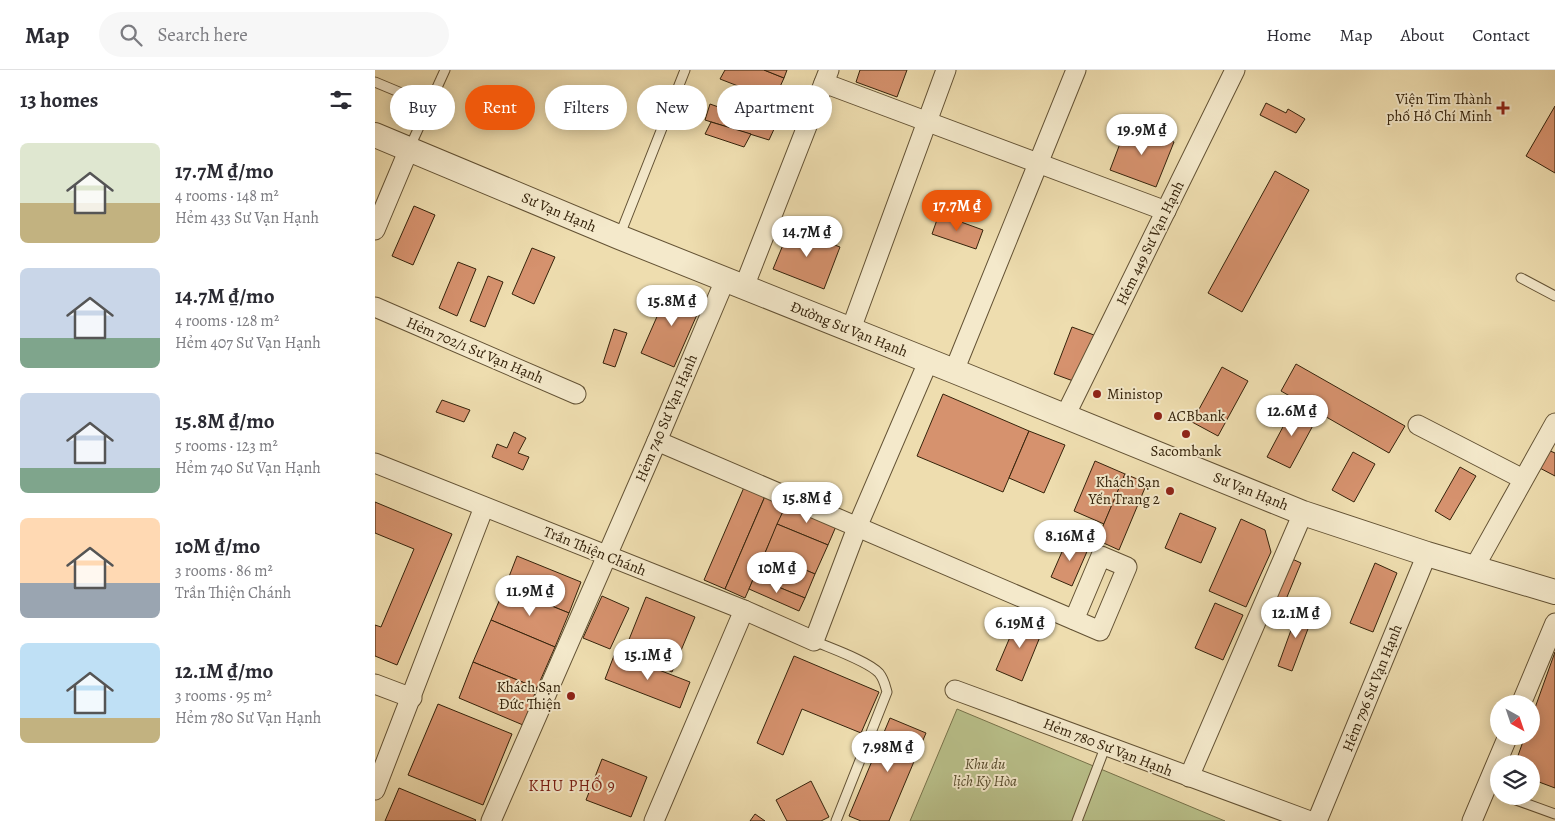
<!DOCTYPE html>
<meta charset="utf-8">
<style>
body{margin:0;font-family:Alegreya,serif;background:#f7f7f7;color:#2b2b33;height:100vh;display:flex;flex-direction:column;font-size:19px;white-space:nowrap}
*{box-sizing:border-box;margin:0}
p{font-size:16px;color:#7c7c81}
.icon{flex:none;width:28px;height:28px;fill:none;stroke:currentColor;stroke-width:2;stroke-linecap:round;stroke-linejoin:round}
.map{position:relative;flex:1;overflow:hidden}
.details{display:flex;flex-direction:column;background:#fff;width:375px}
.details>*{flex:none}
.guide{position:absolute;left:15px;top:15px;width:475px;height:45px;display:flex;gap:10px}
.needle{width:32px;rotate:140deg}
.buttons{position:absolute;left:1115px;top:625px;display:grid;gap:10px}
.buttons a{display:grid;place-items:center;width:50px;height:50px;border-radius:50%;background:#fff;box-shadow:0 2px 12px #0003;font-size:25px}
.price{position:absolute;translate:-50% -42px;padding:0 11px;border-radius:18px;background:#fff;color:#222;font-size:16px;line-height:32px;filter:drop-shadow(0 1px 2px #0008)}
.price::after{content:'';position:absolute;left:50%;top:30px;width:15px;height:11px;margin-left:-8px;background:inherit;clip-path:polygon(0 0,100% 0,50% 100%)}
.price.current{background:#ea580c;color:#fff}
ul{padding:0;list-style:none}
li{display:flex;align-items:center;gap:15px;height:125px;padding:0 20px}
li span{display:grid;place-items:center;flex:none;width:140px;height:100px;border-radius:8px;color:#555}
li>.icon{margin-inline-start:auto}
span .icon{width:60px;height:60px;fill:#fffc;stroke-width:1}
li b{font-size:21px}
h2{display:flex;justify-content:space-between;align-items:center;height:60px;padding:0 20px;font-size:21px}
.pill{padding:0 18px;border-radius:22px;background:#fff;box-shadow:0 2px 12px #0003;font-size:18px;line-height:45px}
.pill.current{background:#ea580c;color:#fff}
header{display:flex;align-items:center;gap:30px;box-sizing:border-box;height:70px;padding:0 25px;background:#fff;border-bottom:1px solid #e1e1e2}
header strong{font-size:24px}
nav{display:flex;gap:28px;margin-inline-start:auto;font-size:18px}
.search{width:350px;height:45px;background:#f7f7f7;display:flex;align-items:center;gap:12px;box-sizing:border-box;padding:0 18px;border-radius:28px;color:#7c7c81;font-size:19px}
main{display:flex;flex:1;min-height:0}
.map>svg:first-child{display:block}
</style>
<header>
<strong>Map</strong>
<div class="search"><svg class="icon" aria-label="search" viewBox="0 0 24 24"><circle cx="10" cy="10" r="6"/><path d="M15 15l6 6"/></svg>Search here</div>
<nav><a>Home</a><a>Map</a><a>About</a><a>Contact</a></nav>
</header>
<main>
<section class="details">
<h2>13 homes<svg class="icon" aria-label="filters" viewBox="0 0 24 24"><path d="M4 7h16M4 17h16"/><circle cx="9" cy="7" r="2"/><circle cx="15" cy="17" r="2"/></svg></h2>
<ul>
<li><span style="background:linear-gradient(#dfe7d0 60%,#c2b280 0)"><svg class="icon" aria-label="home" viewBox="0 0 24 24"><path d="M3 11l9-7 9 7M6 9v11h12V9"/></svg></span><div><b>17.7M ₫/mo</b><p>4 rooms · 148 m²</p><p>Hẻm 433 Sư Vạn Hạnh</p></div></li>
<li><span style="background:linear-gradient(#c9d6e8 70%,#7fa58c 0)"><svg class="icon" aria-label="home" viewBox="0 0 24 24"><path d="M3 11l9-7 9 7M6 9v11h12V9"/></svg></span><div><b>14.7M ₫/mo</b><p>4 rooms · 128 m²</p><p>Hẻm 407 Sư Vạn Hạnh</p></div></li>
<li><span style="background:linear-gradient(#c9d6e8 75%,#7fa58c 0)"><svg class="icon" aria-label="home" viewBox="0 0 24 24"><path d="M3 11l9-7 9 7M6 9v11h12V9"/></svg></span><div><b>15.8M ₫/mo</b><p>5 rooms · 123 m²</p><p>Hẻm 740 Sư Vạn Hạnh</p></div></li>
<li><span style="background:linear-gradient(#ffd9b3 65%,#9aa5b1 0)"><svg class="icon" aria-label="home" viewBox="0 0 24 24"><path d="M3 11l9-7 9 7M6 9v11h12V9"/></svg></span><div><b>10M ₫/mo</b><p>3 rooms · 86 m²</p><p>Trần Thiện Chánh</p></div></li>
<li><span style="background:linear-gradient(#bfe0f5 75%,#c2b280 0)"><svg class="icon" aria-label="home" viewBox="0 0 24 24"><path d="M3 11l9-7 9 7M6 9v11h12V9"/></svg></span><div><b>12.1M ₫/mo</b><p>3 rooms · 95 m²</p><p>Hẻm 780 Sư Vạn Hạnh</p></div></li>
</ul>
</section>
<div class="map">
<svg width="1180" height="751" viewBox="0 0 1180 751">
<rect width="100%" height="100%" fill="#eeddaf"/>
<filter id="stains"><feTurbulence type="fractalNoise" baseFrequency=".004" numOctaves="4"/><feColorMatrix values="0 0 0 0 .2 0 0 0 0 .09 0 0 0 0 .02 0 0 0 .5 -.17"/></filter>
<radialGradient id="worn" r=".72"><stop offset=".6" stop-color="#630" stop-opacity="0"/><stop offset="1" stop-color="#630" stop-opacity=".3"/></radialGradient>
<path fill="#b9c08a" stroke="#77724a" d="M 582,639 L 850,751 L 535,751 Z"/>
<g fill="#d6926e" stroke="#35230b">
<path d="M 350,0 L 389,0 L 409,8 L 399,30 L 345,9 Z"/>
<path d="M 389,0 L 412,0 L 409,8 Z"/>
<path d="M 485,0 L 532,0 L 522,27 L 481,12 Z"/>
<path d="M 891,33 L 911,43 L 913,39 L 930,49 L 921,63 L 885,45 Z"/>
<path d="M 335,34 L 400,57 L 394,70 L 330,50 Z"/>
<path d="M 1180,36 L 1180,103 L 1151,86 Z"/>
<path d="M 336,52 L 376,64 L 369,77 L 330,64 Z"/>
<path d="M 752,55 L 799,72 L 781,117 L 735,100 Z"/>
<path d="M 900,101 L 934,120 L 867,242 L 833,223 Z"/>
<path d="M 39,136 L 60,145 L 38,195 L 17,186 Z"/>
<path d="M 564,144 L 608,160 L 601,179 L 557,164 Z"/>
<path d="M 415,158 L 465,177 L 449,219 L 398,199 Z"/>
<path d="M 157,178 L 180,187 L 159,234 L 137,224 Z"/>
<path d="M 83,192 L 101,199 L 82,246 L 64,238 Z"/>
<path d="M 113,206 L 128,212 L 110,257 L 95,251 Z"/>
<path d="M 295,217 L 328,231 L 299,297 L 266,283 Z"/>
<path d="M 697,257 L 719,265 L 701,312 L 679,304 Z"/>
<path d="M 239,259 L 252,263 L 240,297 L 228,293 Z"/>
<path d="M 921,294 L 1030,356 L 1014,383 L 906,321 Z"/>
<path d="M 847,297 L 873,311 L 843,366 L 817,352 Z"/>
<path d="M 568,324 L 654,361 L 628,422 L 542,386 Z"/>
<path d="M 67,330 L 95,340 L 89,352 L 61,342 Z"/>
<path d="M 919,336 L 942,348 L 915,398 L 892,387 Z"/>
<path d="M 654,361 L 690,375 L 669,423 L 634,408 Z"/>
<path d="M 139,362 L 151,368 L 143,383 L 154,387 L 148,400 L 117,387 L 122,374 L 132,378 Z"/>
<path d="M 1168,378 L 1180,383 L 1180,406 L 1159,395 Z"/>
<path d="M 978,382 L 1000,394 L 979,432 L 957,420 Z"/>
<path d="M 720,391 L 750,404 L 729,454 L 699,441 Z"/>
<path d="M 1085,397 L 1101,406 L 1075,450 L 1060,441 Z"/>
<path d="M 750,404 L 772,413 L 744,480 L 722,470 Z"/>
<path d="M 370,415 L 391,424 L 350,519 L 329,510 Z"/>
<path d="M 391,424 L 412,433 L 370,528 L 350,519 Z"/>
<path d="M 0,432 L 77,464 L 22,595 L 0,586 L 0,555 L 6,557 L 39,479 L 0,463 Z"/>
<path d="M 412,433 L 462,454 L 453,475 L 402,454 Z"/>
<path d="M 805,443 L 841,458 L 826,493 L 790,478 Z"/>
<path d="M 866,449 L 890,460 L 896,482 L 871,537 L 834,521 Z"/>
<path d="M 402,454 L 453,475 L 440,504 L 390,483 Z"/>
<path d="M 693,468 L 714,477 L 697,516 L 676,507 Z"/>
<path d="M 390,483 L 440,504 L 430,528 L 379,507 Z"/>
<path d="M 142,486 L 206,512 L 194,543 L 130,517 Z"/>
<path d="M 915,488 L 926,493 L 900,556 L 888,551 Z"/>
<path d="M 1000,493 L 1022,503 L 998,562 L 975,553 Z"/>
<path d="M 379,507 L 430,528 L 424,541 L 374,519 Z"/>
<path d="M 130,517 L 194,543 L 180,577 L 116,550 Z"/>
<path d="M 227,526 L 254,538 L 235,579 L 208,568 Z"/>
<path d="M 271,527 L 320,547 L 297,602 L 249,582 Z"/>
<path d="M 840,533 L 868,545 L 848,590 L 820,578 Z"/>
<path d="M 924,538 L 939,543 L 917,601 L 903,596 Z"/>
<path d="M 644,546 L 669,557 L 647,611 L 621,600 Z"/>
<path d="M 116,550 L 180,577 L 162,618 L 98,592 Z"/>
<path d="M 1180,582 L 1180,718 L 1156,709 L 1156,694 L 1140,694 L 1150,666 L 1156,666 L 1156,649 Z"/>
<path d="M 240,583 L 315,612 L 305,638 L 230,609 Z"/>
<path d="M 419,586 L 504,622 L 486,663 L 427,639 L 408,685 L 382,673 Z"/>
<path d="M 98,592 L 162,618 L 148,655 L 84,628 Z"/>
<path d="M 63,634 L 137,664 L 108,735 L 33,705 Z"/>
<path d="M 515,648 L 551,663 L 514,751 L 486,751 L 474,746 Z"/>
<path d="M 227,689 L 272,707 L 256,747 L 211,730 Z"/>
<path d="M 436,711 L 454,747 L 446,751 L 412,751 L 401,730 Z"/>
<path d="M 24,718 L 101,750 L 100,751 L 10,751 Z"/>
<path d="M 380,744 L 390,751 L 375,751 Z"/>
</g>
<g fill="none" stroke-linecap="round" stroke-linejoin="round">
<defs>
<g id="service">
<path d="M 0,12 L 55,35"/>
<path d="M 34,79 L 70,0"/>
<path d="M 244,167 L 310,0"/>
<path d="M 1146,208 L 1180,226"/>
<path d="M 439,571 C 455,578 493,591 504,603 C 509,609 510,615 512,622 L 461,751"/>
<path d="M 1130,726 L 1180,744"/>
<path d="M 702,751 L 731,675"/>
</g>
<g id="minor">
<path d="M 449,13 L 791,141"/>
<path d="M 0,160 L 34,79"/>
<path d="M 369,217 L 454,0"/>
<path d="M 0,237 L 201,324"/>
<path d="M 476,259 L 571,0"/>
<path d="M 579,301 L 701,0"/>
<path d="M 690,346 L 860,0"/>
<path d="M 1043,355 L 1148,409"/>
<path d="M 282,371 L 725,561 L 752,497 L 726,486 L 699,550"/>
<path d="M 0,393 L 369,540 L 439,571 L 483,455 L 553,292"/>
<path d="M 1099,498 L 1180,353"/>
<path d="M 0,614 L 37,628"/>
<path d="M 580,620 L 935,751"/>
<path d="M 1146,634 L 1180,553"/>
<path d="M 814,707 L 928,443"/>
<path d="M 0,720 L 109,437"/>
<path d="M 116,751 L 282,371 L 350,210"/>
<path d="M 279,751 L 369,540"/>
<path d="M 942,751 L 1052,484"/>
<path d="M 1097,751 L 1133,666"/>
</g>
<path id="tertiary" d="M 0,65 L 244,167 L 579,301 L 928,443 L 1052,484 L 1180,522"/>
</defs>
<use href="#service" stroke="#635234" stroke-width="11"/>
<use href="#minor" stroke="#635234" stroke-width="21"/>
<use href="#tertiary" stroke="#635234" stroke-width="26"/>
<use href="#service" stroke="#f4e9cb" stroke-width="9"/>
<use href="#minor" stroke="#f4e9cb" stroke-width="19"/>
<use href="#tertiary" stroke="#f4e9cb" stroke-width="24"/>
</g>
<g fill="#8f2418" stroke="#f4e9cb" stroke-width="2">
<path d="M1125.5 30.5h5v5h5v5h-5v5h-5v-5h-5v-5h5z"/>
<circle cx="722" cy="324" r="5"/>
<circle cx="783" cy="346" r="5"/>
<circle cx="811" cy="364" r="5"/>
<circle cx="795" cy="421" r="5"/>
<circle cx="196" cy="626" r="5"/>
</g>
<g text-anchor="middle" stroke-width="4" stroke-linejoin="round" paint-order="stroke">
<g font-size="15" fill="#35230b" stroke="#f4e9cb" text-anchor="end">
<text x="1117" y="34">Viện Tim Thành<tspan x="1117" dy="17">phố Hồ Chí Minh</tspan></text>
<text x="732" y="329" text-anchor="start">Ministop</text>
<text x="793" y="351" text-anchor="start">ACBbank</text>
<text x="811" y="386" text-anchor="middle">Sacombank</text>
<text x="785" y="417">Khách Sạn<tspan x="785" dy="17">Yến Trang 2</tspan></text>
<text x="186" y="622">Khách Sạn<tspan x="186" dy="17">Đức Thiện</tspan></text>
</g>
<g font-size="15" fill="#35230b" stroke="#f4e9cb">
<text transform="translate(184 142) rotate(23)" y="5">Sư Vạn Hạnh</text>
<text transform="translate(775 173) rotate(-64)" y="5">Hẻm 449 Sư Vạn Hạnh</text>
<text transform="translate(474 259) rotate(22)" y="5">Đường Sư Vạn Hạnh</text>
<text transform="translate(100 280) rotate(23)" y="5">Hẻm 702/1 Sư Vạn Hạnh</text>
<text transform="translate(291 348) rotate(-67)" y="5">Hẻm 740 Sư Vạn Hạnh</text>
<text transform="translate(876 421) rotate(22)" y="5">Sư Vạn Hạnh</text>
<text transform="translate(220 481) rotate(22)" y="5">Trần Thiện Chánh</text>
<text transform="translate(997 618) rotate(-68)" y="5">Hẻm 796 Sư Vạn Hạnh</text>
<text transform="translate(733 677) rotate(21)" y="5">Hẻm 780 Sư Vạn Hạnh</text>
</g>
<g font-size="15" font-style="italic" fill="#564a2b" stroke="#f4e9cb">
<text x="610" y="699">Khu du<tspan x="610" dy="17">lịch Kỳ Hòa</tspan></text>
</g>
<g font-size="16" letter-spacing="1" fill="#7a1f14" stroke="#f4e9cb">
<text x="197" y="721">KHU PHỐ 9</text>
</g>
</g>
<rect width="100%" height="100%" filter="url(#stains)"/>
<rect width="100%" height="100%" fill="url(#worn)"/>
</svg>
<div class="buttons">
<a><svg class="needle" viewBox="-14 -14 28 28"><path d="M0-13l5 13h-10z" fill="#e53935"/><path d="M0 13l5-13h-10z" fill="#7c7c81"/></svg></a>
<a><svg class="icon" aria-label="layers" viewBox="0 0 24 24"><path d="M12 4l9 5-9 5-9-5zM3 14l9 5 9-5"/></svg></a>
</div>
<b class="price" style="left:767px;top:86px">19.9M ₫</b>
<b class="price current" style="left:582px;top:162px">17.7M ₫</b>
<b class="price" style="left:432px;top:188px">14.7M ₫</b>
<b class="price" style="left:297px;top:257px">15.8M ₫</b>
<b class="price" style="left:917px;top:367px">12.6M ₫</b>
<b class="price" style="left:432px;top:454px">15.8M ₫</b>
<b class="price" style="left:695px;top:492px">8.16M ₫</b>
<b class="price" style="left:402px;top:524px">10M ₫</b>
<b class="price" style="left:155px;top:547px">11.9M ₫</b>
<b class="price" style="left:921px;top:569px">12.1M ₫</b>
<b class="price" style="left:645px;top:579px">6.19M ₫</b>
<b class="price" style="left:273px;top:611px">15.1M ₫</b>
<b class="price" style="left:513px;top:703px">7.98M ₫</b>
<div class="guide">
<a class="pill">Buy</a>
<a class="pill current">Rent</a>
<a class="pill">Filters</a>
<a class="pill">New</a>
<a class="pill">Apartment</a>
</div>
</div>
</main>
